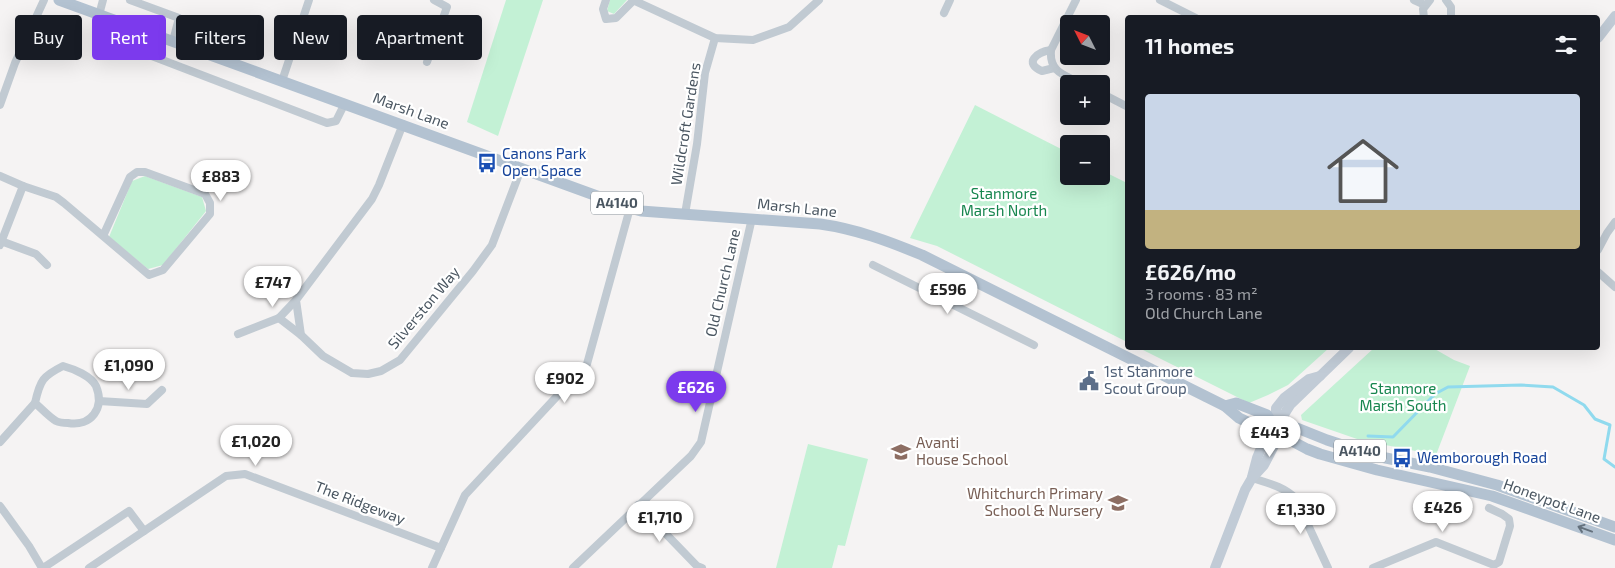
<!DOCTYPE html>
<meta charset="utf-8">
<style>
body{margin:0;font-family:"Exo 2",sans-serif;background:#20242c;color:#f1f3f6;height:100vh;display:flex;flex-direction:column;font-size:19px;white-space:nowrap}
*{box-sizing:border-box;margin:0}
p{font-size:16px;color:#9ea1a6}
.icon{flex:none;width:28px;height:28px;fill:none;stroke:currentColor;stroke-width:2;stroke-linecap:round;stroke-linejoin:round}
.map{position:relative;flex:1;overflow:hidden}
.drawer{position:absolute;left:1125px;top:15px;width:475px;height:335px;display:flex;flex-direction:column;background:#171b24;border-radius:5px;box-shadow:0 5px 20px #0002}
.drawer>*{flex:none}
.top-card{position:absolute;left:15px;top:15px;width:475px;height:45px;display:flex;gap:10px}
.needle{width:32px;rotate:312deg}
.fabs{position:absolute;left:1060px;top:15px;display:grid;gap:10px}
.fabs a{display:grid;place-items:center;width:50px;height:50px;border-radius:5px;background:#171b24;box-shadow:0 5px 20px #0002;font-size:25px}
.price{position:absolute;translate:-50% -42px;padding:0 11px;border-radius:18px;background:#fff;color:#222;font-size:16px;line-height:32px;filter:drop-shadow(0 1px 2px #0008)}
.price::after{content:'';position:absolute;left:50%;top:30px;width:15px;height:11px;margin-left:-8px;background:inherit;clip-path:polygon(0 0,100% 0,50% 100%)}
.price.active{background:#7c3aed;color:#fff}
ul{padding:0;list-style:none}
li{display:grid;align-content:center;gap:10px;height:265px;padding:0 20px}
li+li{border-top:1px solid #363941}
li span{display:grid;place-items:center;height:155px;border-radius:5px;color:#555}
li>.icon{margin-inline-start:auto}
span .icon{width:90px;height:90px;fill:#fffc;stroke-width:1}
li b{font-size:21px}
h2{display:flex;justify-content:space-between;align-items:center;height:60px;padding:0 20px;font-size:21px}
.pill{padding:0 18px;border-radius:5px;background:#171b24;box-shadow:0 5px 20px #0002;font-size:18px;line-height:45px}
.pill.active{background:#7c3aed;color:#fff}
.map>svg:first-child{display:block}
</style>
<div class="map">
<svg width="1615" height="568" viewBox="0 0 1615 568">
<rect width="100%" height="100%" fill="#f5f3f3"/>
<g fill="#c3f1d5">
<path d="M 506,0 L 543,0 L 498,136 L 467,122 Z"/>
<path d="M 610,0 L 627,0 L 614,14 L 607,11 Z"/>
<path d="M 975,105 L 1069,153 L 1069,176 L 1101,176 L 1101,170 L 1127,183 L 1127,342 L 937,246 L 910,238 Z"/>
<path d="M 145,176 L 202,197 L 206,211 L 163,265 L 148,269 L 109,237 L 132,181 Z"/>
<path d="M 1139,348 L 1329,348 L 1288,385 L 1268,395 L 1249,403 Z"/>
<path d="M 1374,348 L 1433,348 L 1454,360 L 1470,366 L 1436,455 L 1360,440 L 1302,420 L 1301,415 Z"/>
<path d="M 808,444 L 868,459 L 845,546 L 838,545 L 832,568 L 776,568 Z"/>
</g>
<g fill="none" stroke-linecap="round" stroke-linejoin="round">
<path stroke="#90daee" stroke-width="3" d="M 1368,436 L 1393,437 L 1435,394 L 1448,387 L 1521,385 L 1553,387 L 1584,405 L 1595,419 L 1610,425 L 1604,459 L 1615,467"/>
<g stroke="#c1cad2" stroke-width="8">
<path d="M 130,0 L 179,18 L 173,41"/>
<path d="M 606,0 L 603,9 L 606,19 L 616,18 L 633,1"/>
<path d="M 633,0 L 715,38 L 753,40 L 789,27 L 819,0"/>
<path d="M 1076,0 L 1051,50 C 1049,73 1065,75 1082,84"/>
<path d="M 1160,0 L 1196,18"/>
<path d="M 1414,0 L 1425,5"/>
<path d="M 1446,0 L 1451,7 L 1451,18"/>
<path d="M 944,13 L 950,0"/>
<path d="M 99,15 L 103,0"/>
<path d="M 1424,18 L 1423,9 L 1430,0"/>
<path d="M 112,20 L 108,35 L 110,40 L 327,123 L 336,121 L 345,103"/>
<path d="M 1051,50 C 1037,52 1023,63 1042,71 L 1054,68"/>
<path d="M 427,62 L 447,7 L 434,0"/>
<path d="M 282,81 L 309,0"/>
<path d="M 1101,93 L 1128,107"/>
<path d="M 0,105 L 15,63 L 44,0"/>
<path d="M 403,124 L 379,185 L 372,199 L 296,300 L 301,335 L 323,356 L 352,373 L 368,374 L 381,371 L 400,360 L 473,271 L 492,245 L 521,169"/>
<path d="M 0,176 L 23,186"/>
<path d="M 685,214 L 697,144 L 705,73 L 715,38"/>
<path d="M 1,241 L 36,254 L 47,265"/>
<path d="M 0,245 L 23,186 L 56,197 L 64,203 L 149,275 L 163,270 L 210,214 L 210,203 L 205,194 L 145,172 L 137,172 L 130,177 L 103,236"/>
<path d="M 1598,250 L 1607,233 L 1615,222"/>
<path d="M 873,265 L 1034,345"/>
<path d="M 1598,272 L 1615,287"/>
<path d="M 950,303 L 966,276"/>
<path d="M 279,318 L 296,300"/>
<path d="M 238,334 L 279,318 L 301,335"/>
<path d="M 63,366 C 74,369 91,376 96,386 C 105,408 91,427 68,423 C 64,423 60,423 56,421 C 49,417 42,409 35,403 C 40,380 43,376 63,366 Z"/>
<path d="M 99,401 L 147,404 L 162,390"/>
<path d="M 0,442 L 35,403"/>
<path d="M 1252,478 C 1268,483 1285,487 1296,499 L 1328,568"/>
<path d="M 638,505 L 697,566 L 702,568"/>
<path d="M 0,506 L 29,546 L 42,568"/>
<path d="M 43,568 L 129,511 L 144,531"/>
<path d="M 89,568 L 226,476 L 245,474 L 441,548"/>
<path d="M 432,568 L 465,495 L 587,364 L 630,208"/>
<path d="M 573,568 L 691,456 L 701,442 L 752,218"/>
<path d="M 1373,568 L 1436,542 L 1494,565 L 1499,562 L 1510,526 L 1509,519 L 1502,514 L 1489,508"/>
</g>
<g stroke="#c1cbd6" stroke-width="10">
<path d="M 1598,38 L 1615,16"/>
<path d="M 1252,477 L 1257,458 L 1266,436 L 1275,429 L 1290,405 L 1349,348"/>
<path d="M 1215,568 L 1245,490 L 1252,478 L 1264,465 L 1276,442 L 1276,408 L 1284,398 L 1309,379 L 1320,376"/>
</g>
<g stroke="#b3c2d1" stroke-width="11">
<path d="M 59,0 L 630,208 L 641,211 L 820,224 C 856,229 888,241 922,255 L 1225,406 L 1239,418 L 1258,427 L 1297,428 L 1327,440 L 1376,456 L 1430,467 L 1497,485 L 1615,527"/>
<path d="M 1225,406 L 1236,403 L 1267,415 L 1275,429 L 1290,440 L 1307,449 L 1320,454 L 1377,470 L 1492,496 L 1615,540"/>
</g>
</g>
<defs><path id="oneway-shaft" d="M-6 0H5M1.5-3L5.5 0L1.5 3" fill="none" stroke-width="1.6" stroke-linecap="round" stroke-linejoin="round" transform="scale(1.25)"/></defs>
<use stroke="#64717d" href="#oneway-shaft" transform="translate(1585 529) rotate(-160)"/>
<defs>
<symbol id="bus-bare" viewBox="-9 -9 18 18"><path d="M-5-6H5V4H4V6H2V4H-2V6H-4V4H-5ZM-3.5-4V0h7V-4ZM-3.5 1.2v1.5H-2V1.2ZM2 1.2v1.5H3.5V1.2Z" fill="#1a4fb4" stroke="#fff" stroke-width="2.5" paint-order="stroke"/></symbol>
<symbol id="civic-bare" viewBox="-9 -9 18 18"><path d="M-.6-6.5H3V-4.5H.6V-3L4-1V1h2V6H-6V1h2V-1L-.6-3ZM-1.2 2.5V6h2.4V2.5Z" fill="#5c6f8a" stroke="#fff" stroke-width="2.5" paint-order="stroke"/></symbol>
<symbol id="school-bare" viewBox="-9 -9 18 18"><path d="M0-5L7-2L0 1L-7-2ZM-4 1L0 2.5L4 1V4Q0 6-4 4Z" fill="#8d6e63" stroke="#fff" stroke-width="2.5" paint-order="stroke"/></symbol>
</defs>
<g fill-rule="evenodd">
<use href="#bus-bare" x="473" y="149" width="28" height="28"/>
<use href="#civic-bare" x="1075" y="367" width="28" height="28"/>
<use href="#school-bare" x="887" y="438" width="28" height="28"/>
<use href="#bus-bare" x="1388" y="444" width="28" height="28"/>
<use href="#school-bare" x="1104" y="489" width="28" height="28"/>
</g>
<g text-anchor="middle" stroke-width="4.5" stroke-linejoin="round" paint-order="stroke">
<g fill="#fff" stroke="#808990" stroke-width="1">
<rect x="591" y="191.5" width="52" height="23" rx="4"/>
<rect x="1334" y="439.5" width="52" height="23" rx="4"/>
</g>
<g font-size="14" font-weight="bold" fill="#4a5661">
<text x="617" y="208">A4140</text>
<text x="1360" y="456">A4140</text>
</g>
<g font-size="15" fill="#4a5661" stroke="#fff">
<text transform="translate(411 111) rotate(20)" y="5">Marsh Lane</text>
<text transform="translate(686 124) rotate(-81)" y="5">Wildcroft Gardens</text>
<text transform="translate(797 208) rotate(6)" y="5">Marsh Lane</text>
<text transform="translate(723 283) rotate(-77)" y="5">Old Church Lane</text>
<text transform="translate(424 308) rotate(-50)" y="5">Silverston Way</text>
<text transform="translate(1552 501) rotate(20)" y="5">Honeypot Lane</text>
<text transform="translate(360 503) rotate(21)" y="5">The Ridgeway</text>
</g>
<g font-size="15" fill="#164399" stroke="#fff" text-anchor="start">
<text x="502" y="159">Canons Park<tspan x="502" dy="17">Open Space</tspan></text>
<text x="1417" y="463">Wemborough Road</text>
</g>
<g font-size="15" fill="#17864f" stroke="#fff">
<text x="1004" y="199">Stanmore<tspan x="1004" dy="17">Marsh North</tspan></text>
<text x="1403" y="394">Stanmore<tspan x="1403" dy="17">Marsh South</tspan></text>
</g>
<g font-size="15" fill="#4e5e75" stroke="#fff" text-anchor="start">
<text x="1104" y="377">1st Stanmore<tspan x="1104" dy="17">Scout Group</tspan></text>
</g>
<g font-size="15" fill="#785e54" stroke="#fff" text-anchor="start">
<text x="916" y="448">Avanti<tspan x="916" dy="17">House School</tspan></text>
<text x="1103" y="499" text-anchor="end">Whitchurch Primary<tspan x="1103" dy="17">School &amp; Nursery</tspan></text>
</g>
</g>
</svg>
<div class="fabs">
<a><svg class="needle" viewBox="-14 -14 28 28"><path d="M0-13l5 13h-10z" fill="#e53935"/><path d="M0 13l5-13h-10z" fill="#9ea1a6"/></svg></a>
<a>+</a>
<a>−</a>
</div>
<b class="price" style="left:221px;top:202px">£883</b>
<b class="price" style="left:273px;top:308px">£747</b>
<b class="price" style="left:948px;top:315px">£596</b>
<b class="price" style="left:129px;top:391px">£1,090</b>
<b class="price" style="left:565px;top:404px">£902</b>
<b class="price active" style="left:696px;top:413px">£626</b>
<b class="price" style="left:1270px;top:458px">£443</b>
<b class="price" style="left:256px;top:467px">£1,020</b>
<b class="price" style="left:1443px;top:533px">£426</b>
<b class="price" style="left:1301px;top:535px">£1,330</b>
<b class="price" style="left:660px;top:543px">£1,710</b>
<div class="top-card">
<a class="pill">Buy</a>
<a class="pill active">Rent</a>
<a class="pill">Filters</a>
<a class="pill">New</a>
<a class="pill">Apartment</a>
</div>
<section class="drawer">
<h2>11 homes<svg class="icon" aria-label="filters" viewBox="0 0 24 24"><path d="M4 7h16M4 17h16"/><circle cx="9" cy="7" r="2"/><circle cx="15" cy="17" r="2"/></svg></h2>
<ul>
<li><span style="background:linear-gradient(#c9d6e8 75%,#c2b280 0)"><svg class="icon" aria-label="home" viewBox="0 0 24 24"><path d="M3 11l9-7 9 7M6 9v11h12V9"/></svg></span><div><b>£626/mo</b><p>3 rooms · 83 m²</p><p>Old Church Lane</p></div></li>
</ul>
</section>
</div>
